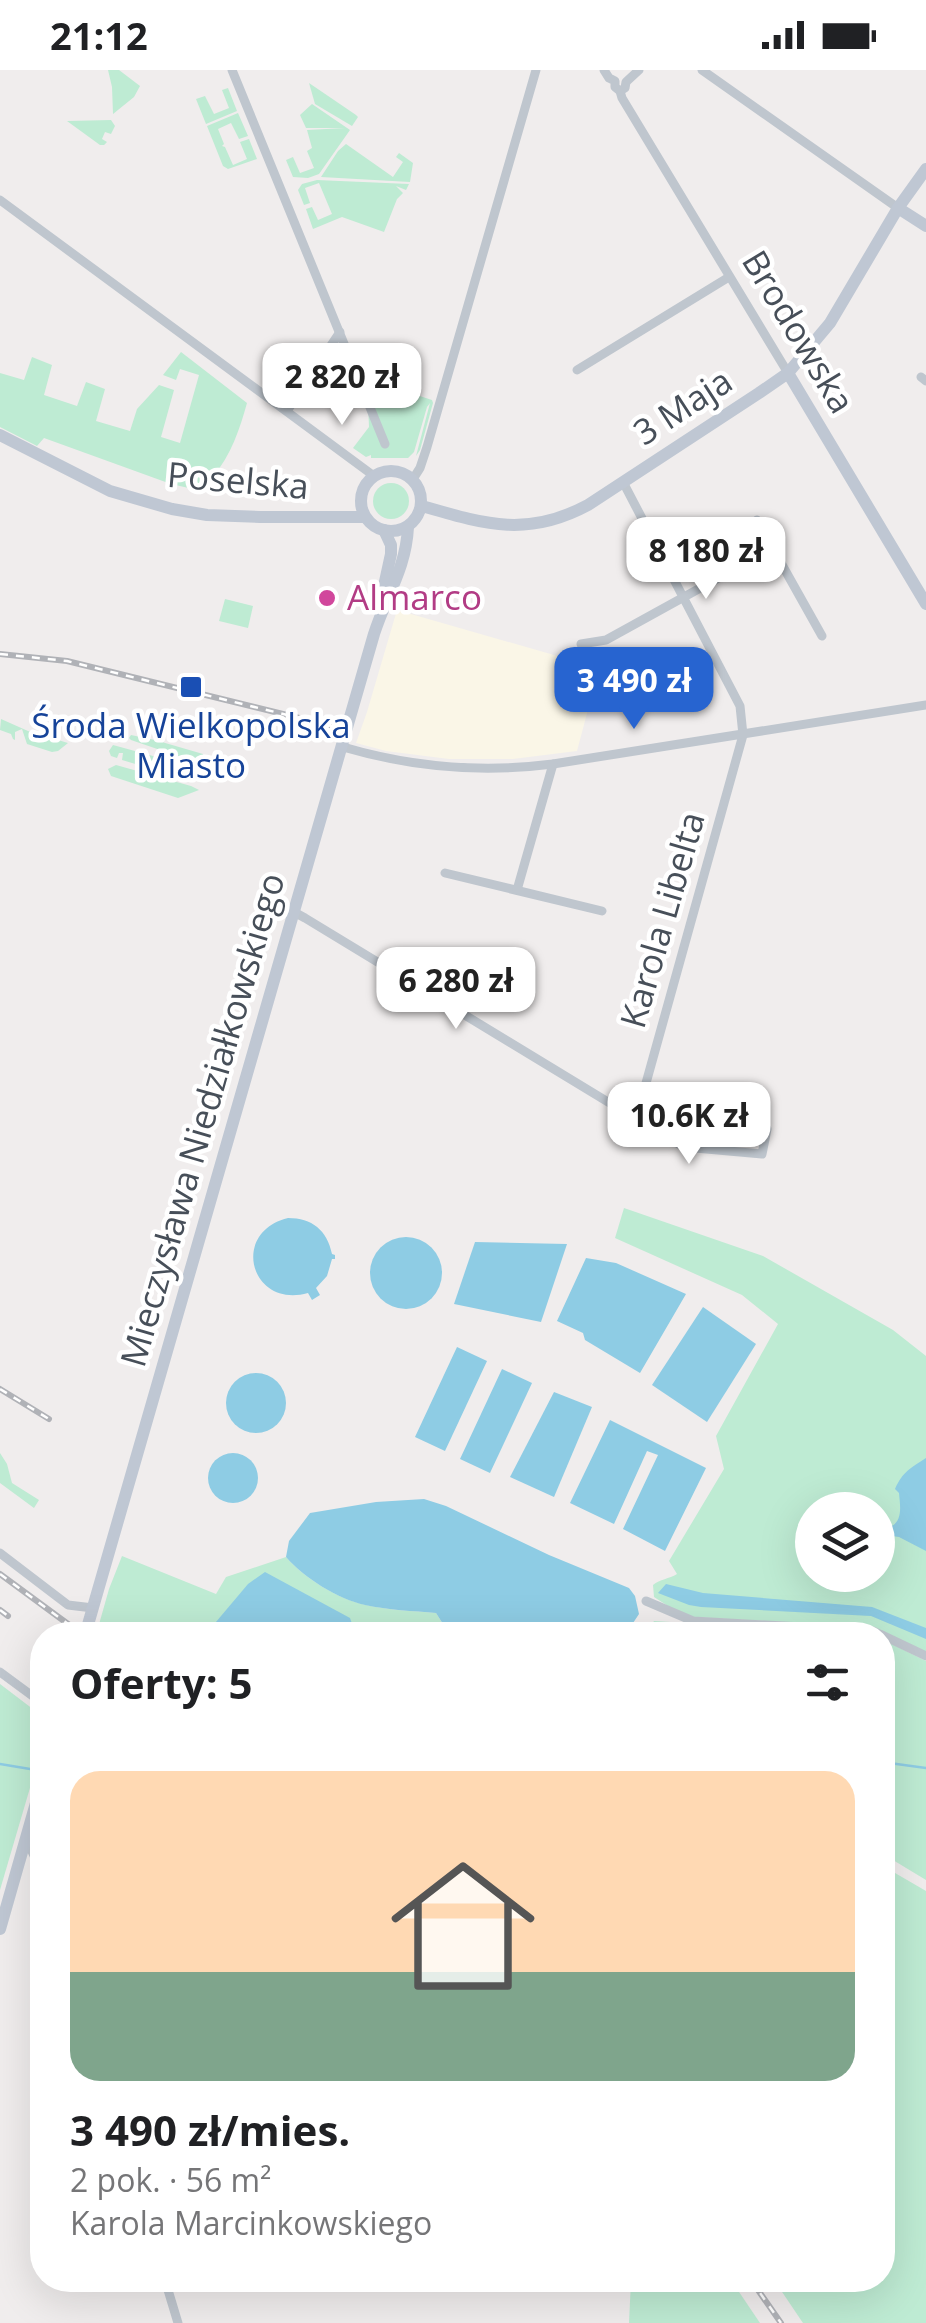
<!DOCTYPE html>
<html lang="pl">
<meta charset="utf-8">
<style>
body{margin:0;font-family:"Open Sans",sans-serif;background:#f6f6f6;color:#202124;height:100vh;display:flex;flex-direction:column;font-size:38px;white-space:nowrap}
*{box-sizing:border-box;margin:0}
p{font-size:32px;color:#757577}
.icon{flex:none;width:55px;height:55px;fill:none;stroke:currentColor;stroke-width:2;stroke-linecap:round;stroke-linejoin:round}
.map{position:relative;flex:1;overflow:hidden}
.side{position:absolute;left:30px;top:1552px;width:865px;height:670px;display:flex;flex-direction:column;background:#fff;border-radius:40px;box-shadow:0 10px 40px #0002}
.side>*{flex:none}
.buttons{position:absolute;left:795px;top:1422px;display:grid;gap:20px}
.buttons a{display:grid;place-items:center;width:100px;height:100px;border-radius:50%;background:#fff;box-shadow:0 10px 40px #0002;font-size:50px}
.price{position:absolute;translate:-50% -85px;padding:0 22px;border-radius:20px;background:#fff;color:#222;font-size:32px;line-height:65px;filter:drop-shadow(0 2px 5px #0008)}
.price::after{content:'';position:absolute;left:50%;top:60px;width:30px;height:22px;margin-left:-15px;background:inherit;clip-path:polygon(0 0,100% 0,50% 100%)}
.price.current{background:#2764d0;color:#fff}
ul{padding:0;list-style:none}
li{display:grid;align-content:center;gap:20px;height:530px;padding:0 40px}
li+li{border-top:2px solid #e0e0e0}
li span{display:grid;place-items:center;height:310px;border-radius:30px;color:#555}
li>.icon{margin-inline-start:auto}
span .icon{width:180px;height:180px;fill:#fffc;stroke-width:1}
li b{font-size:42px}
h2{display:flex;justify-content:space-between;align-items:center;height:120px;padding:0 40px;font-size:42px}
.status{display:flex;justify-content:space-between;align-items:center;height:70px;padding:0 50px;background:#fff;direction:ltr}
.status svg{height:28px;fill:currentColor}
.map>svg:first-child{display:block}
</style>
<div class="status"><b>21:12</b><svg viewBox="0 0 49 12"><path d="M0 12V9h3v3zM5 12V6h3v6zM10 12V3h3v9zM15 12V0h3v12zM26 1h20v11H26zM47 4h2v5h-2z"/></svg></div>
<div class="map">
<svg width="926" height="2253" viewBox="0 0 926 2253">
<rect width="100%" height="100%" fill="#f0eded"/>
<path fill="#faf6e7" d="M 397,540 L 599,598 L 577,681 L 513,689 L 449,689 L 386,681 L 356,673 L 367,642 Z"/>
<g fill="#beebd3" fill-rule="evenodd">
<path d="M 108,0 L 119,0 L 140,16 L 134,27 L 113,44 L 112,17 Z"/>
<path d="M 309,13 L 356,45 L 358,47 L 352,56 L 315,34 Z"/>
<path d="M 228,18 L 237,41 L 206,54 L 196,29 L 205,26 L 214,44 L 229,38 L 222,20 Z"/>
<path d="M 312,34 L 350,60 L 319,104 L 308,108 L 293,107 L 286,90 L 293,87 L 300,103 L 314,98 L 307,81 L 312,78 L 307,60 L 345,58 L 306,58 L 300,45 Z"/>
<path d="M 238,43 L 248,66 L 239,69 L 231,53 L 218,59 L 224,74 L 222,76 L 225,77 L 233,95 L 247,89 L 240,72 L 249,69 L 257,89 L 228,99 L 223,96 L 207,56 Z"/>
<path d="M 111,50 L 115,56 L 111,64 L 105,62 L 102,69 L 107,72 L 104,75 L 100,75 L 67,51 Z"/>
<path d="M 346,74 L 393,107 L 403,92 L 396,87 L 399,83 L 413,93 L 410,112 L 321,107 L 338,81 Z"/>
<path d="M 317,110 L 409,114 L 406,120 L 396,116 L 403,123 L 397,129 L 384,162 L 342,147 L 313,159 L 306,139 L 312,137 L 318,150 L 332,144 L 319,113 L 305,118 L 310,133 L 304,135 L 298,120 L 302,114 Z"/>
<path d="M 181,282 L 247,333 C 240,358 231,386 213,406 C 208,411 199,415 193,419 L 171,414 L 44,368 L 37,376 L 0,357 L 0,303 L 24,310 L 32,287 L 52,295 L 44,325 L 77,336 L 86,312 L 105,319 L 96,351 L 130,361 L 137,339 L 159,315 L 174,320 L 161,367 L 180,373 L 199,305 L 180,299 L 176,310 L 163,305 Z"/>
<path d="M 376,307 L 383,311 L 383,314 L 432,330 L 433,333 L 420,380 L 416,386 L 430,333 L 427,337 L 414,382 L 408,388 L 371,388 L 371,385 L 366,387 L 353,378 L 369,357 L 367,309 L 371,310 Z"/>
<circle cx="391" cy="431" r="18"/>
<path d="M 225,529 L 253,536 L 248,558 L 219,551 Z"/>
<path d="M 1,649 L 28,661 L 68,673 L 58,681 L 52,682 L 27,674 L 22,659 L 15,662 L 15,670 L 13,669 L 11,664 L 0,660 Z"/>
<path d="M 131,665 L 155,670 L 203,684 L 201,694 L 131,670 L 129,668 Z"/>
<path d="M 113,675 L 204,700 L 202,705 L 179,707 L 122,690 L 123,683 L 119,683 L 117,688 L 111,686 L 109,681 Z"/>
<path d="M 116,695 L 191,716 L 199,720 L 178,728 L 111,706 L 108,699 Z"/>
<path d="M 624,1138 L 763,1186 L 893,1260 L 926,1286 L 926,1582 L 873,1557 L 694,1547 L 671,1538 L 654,1527 L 653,1515 C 660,1509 669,1509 677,1504 L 669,1491 L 724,1399 L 716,1366 L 778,1254 L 742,1225 L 615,1168 ZM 812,1440 L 878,1440 L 878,1505 L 812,1505 Z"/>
<path d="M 0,1383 L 7,1394 L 12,1413 L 39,1430 L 34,1438 L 0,1413 Z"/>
<path d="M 122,1486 L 216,1524 L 226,1507 L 286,1487 C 304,1508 338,1529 366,1535 C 388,1540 413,1541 436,1543 L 450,1565 L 96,1565 L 109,1519 Z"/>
<path d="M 654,1551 L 872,1564 L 874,1565 L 644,1565 Z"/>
<path d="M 882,1569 L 926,1591 L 926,1810 L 883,1784 Z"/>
<path d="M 0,1614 L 42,1646 L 42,1677 L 0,1820 Z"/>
<path d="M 883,1796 L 926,1821 L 926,2253 L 803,2253 L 774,2210 L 882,2210 Z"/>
<path d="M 631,2210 L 731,2210 L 760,2253 L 629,2253 Z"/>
</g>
<g fill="#8ecce4">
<path d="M 288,1148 C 312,1148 327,1160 332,1184 L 335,1185 L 335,1189 L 332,1189 L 327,1206 L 316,1218 L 320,1225 L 312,1230 L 308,1223 C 250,1239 230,1162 288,1148 Z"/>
<circle cx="406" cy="1203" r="36"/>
<path d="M 475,1172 L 567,1174 L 541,1252 L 454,1234 Z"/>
<path d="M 586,1188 L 616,1193 L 686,1224 L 640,1303 L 585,1270 L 583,1263 L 557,1251 Z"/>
<path d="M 703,1237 L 756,1274 L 707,1352 L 652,1315 Z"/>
<path d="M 457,1277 L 487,1291 L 445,1381 L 415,1367 Z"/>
<path d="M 502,1299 L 532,1313 L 490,1403 L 460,1389 Z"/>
<circle cx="256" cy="1333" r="30"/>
<path d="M 554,1322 L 592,1337 L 554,1427 L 510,1407 Z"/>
<path d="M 610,1350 L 706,1398 L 665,1481 L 623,1459 L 658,1385 L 647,1381 L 614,1454 L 570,1433 Z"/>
<circle cx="233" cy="1408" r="25"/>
<path d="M 926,1388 L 926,1481 L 899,1467 L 892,1466 L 892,1456 C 903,1449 900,1435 899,1423 L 895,1419 C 903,1401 911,1398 926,1388 Z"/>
<path d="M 424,1429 L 446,1436 L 549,1485 L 629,1518 L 635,1526 L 639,1544 L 625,1565 L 450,1565 L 436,1543 C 413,1541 388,1540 365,1535 C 338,1529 304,1508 286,1487 L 289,1471 L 310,1443 L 376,1432 Z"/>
<path d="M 265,1502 L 350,1548 L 356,1565 L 205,1565 L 248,1514 Z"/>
<path d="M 666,1514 L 703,1523 L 872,1537 L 926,1558 L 926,1569 L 871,1546 L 701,1537 L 689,1535 L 658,1523 Z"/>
</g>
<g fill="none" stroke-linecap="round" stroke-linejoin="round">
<g stroke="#8ecce4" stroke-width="2.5">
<path d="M 882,1692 L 926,1698"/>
<path d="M 0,1694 L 42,1701"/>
</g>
<g stroke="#bfc6ce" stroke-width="9">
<path d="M 232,0 L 385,374"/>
<path d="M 604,0 L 609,8 L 615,11 L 615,17 L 620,21 L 622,28 L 788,303"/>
<path d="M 702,0 L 898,138"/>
<path d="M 620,21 L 625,18 L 626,12 L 639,0"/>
<path d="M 0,130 L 374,406"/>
<path d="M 577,300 L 729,207"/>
<path d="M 921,307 L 926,311"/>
<path d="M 287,341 L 340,262"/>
<path d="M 413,409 L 420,398 L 427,377 L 536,0"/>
<path d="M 623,412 L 740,636 L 743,665 L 636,1049"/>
<path d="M 757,450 L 822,566"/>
<path d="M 581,574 L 606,570 L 773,478"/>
<path d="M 343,677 C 411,697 482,703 553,694 L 926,635"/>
<path d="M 445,803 L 602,841"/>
<path d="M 517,820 L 553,694"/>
<path d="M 294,842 L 305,848 L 636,1049 L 684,1077 L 762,1084 L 767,1059 L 747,1036 L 636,1049"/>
<path d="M 0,1483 L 68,1535 L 93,1538"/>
<path d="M 646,1531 L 693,1551 L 873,1561 L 882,1565"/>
<path d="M 882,1565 L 926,1586"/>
<path d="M 0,1602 L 42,1633"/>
<path d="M 26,1769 L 42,1802"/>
<path d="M 165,2210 L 178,2253"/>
</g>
<g stroke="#bfc7d3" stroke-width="12">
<path d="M 898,138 L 926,156"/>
<path d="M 788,303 L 926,534"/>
<path d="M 0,365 L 110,421 L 172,439 L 207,445 L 260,447 L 365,447"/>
<circle cx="391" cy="431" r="30"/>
<path d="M 422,436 C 484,454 527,468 588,435 L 759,323 L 788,303 L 830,253 L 898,138 L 926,99"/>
<path d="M 379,539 L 391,484 L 391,475 L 384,460"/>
<path d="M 85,1565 L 374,564 C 386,526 406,499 408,457"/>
<path d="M 0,1859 L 42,1712"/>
</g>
<defs>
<g id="rail">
<path d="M 0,584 L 67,591 L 332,656"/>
<path d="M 0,1319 L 49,1349"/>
<path d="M 0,1504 L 83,1565"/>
<path d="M 0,1540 L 8,1546"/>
<path d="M 751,2210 L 781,2253"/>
</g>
</defs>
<use href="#rail" stroke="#b0b2b7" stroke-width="6"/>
<use href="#rail" stroke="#fff" stroke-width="2.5" stroke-dasharray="8" stroke-linecap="butt"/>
</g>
<circle fill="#d1479c" stroke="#fff" stroke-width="4" cx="327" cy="528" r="10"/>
<rect fill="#1a4fb4" stroke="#fff" stroke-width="4" x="179" y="605" width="24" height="24" rx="5"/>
<g text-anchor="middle" stroke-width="9" stroke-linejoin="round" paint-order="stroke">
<g font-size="35" fill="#474f59" stroke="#fff">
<text transform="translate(798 262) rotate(59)" y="12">Brodowska</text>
<text transform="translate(683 337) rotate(-33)" y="12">3 Maja</text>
<text transform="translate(238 411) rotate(5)" y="12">Poselska</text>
<text transform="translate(663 850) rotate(-74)" y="12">Karola Libelta</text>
<text transform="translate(203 1050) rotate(-74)" y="12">Mieczysława Niedziałkowskiego</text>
</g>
<g font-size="35" fill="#b23c85" stroke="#fff" text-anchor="start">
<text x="347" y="540">Almarco</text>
</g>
<g font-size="35" fill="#164399" stroke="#fff">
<text x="191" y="668">Środa Wielkopolska<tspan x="191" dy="40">Miasto</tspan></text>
</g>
</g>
</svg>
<div class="buttons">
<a><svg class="icon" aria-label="layers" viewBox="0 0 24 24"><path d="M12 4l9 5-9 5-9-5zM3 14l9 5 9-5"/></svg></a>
</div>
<b class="price" style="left:342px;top:358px">2 820 zł</b>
<b class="price" style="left:706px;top:532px">8 180 zł</b>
<b class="price current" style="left:634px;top:662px">3 490 zł</b>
<b class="price" style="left:456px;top:962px">6 280 zł</b>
<b class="price" style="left:689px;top:1097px">10.6K zł</b>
<section class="side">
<h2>Oferty: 5<svg class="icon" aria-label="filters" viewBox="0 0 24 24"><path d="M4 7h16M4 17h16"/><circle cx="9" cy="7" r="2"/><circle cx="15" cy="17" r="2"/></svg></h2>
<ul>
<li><span style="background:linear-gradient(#ffd9b3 65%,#7fa58c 0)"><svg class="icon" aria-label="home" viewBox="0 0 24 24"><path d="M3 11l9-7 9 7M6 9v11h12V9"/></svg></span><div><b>3 490 zł/mies.</b><p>2 pok. · 56 m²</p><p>Karola Marcinkowskiego</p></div></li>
</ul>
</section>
</div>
